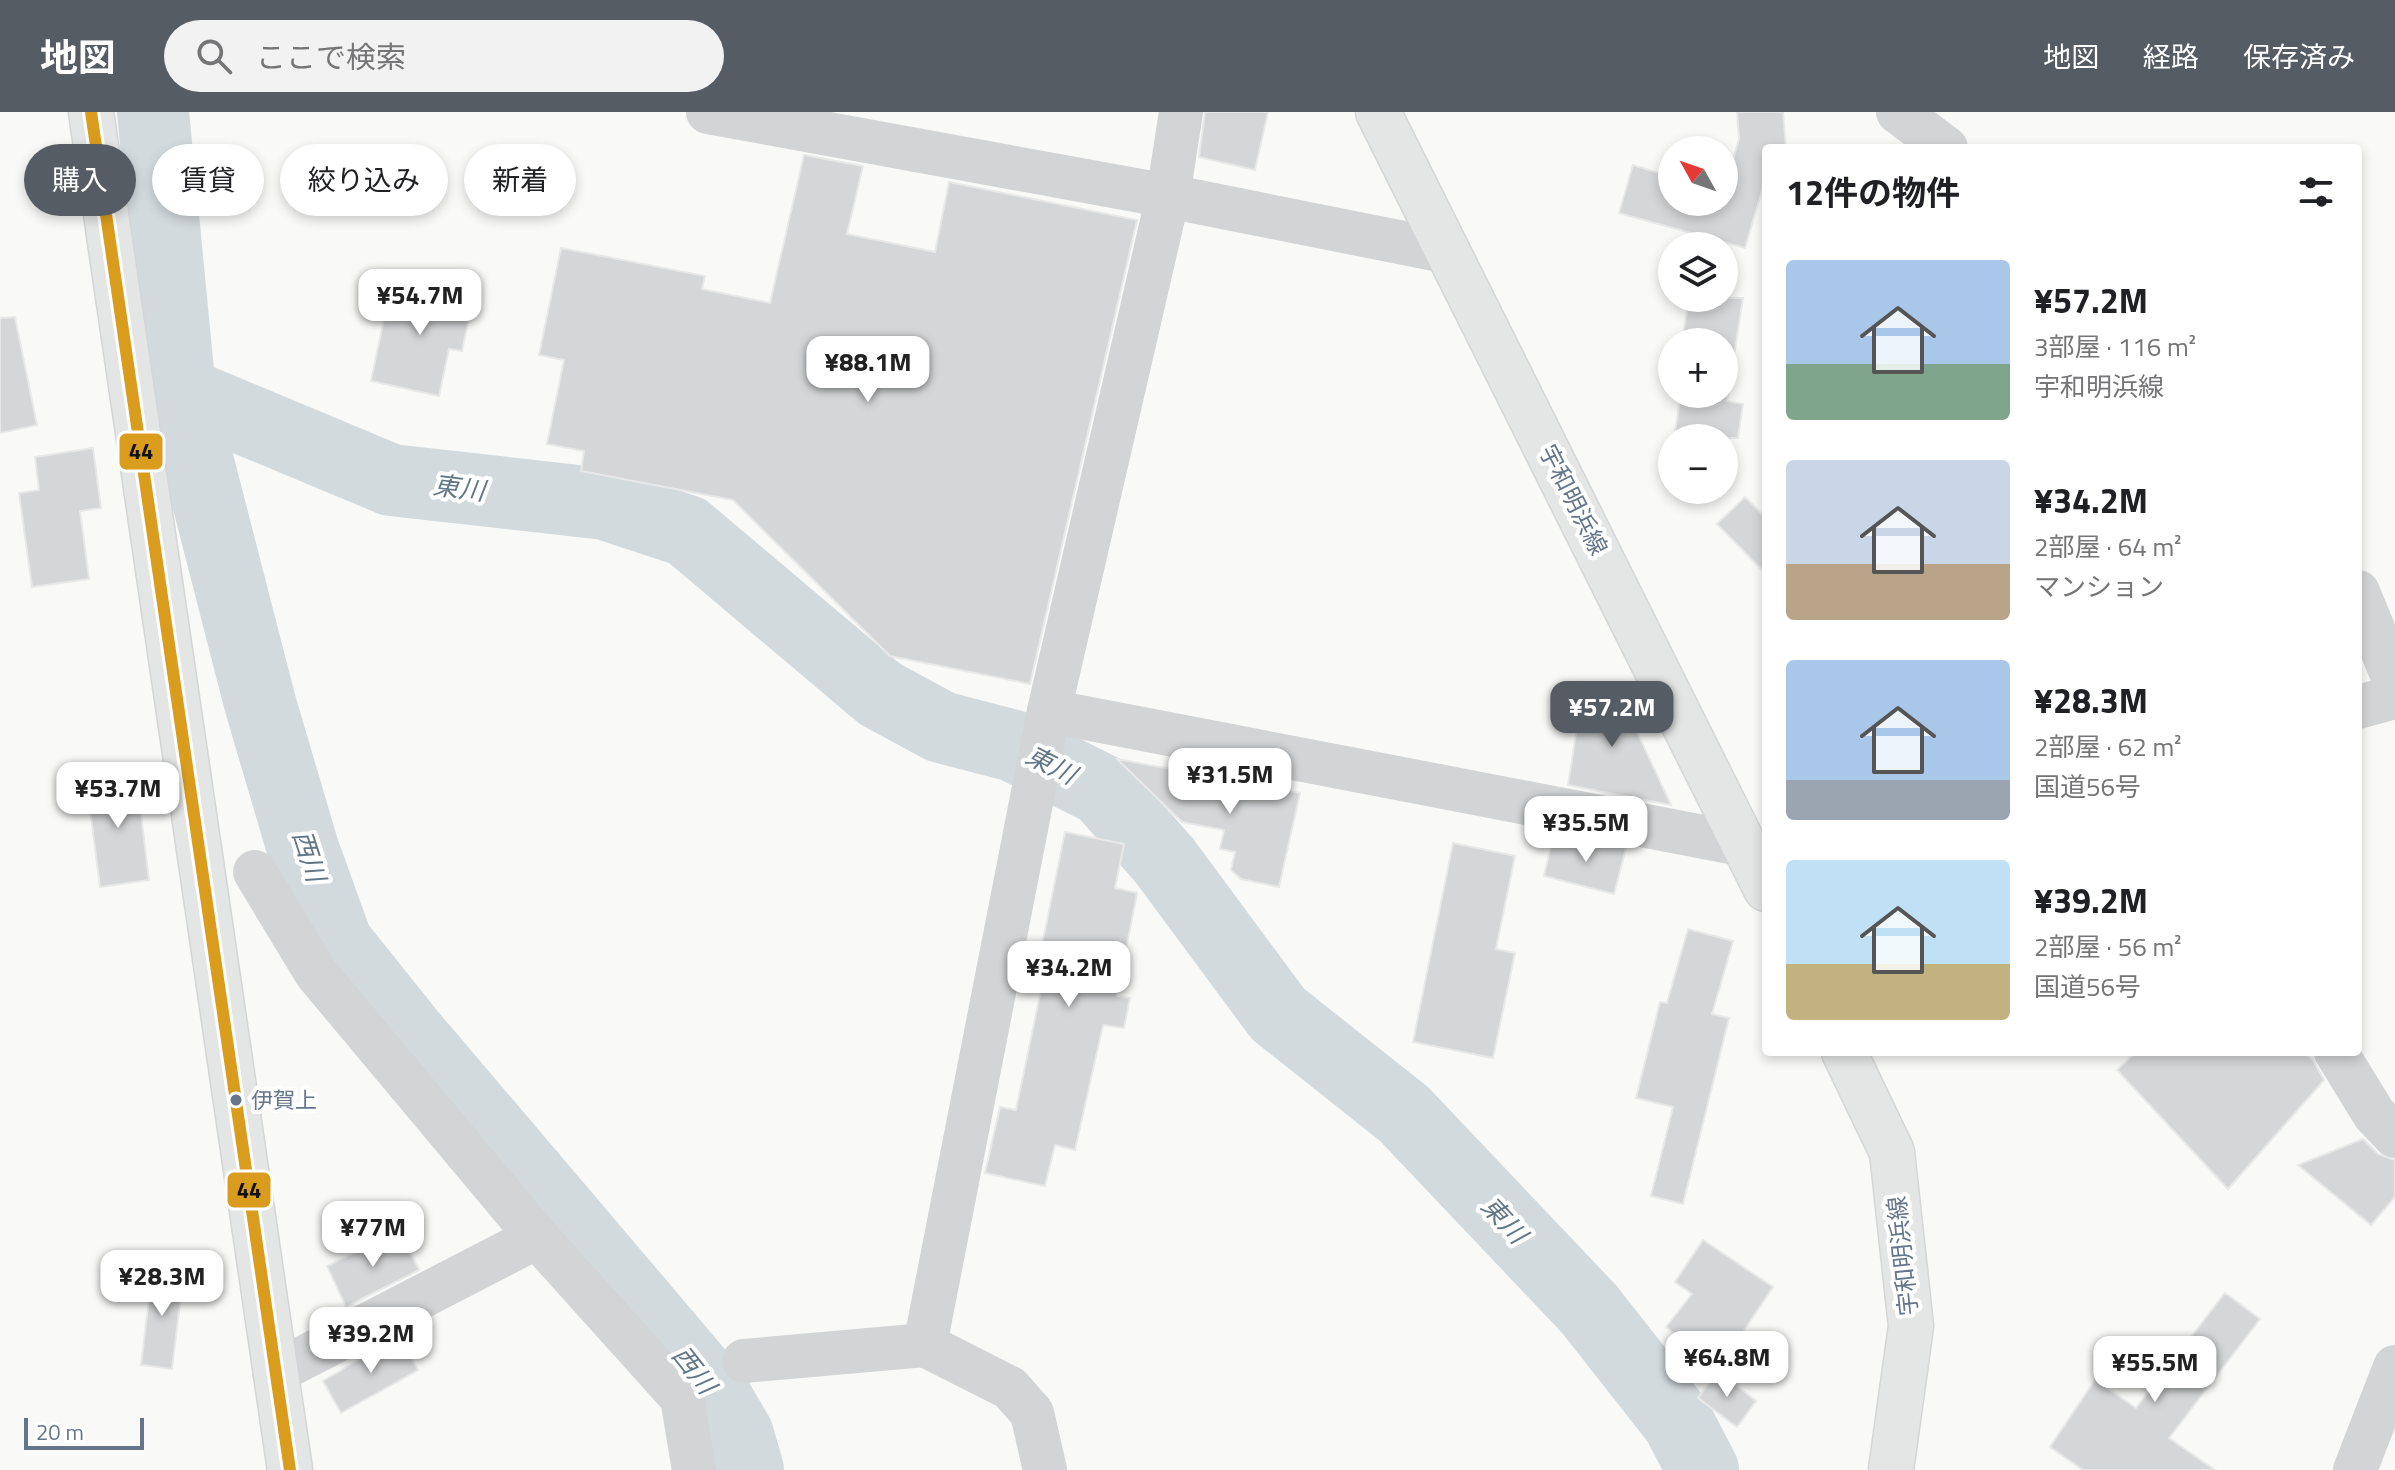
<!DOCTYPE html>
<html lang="ja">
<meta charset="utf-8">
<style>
body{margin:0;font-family:"Titillium Web","Noto Sans JP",sans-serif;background:#f2f2f2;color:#202124;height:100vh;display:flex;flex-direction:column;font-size:30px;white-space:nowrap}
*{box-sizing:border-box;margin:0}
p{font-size:26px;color:#757577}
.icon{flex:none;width:44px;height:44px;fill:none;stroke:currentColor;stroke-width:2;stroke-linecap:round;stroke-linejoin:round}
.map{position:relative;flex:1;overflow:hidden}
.sheet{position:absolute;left:1762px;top:32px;width:600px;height:912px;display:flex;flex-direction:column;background:#fff;border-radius:8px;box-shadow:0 4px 12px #0003}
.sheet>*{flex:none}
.banner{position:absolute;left:24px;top:32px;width:760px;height:72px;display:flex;gap:16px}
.needle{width:52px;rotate:310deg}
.tools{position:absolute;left:1658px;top:24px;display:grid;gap:16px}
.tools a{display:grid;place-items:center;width:80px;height:80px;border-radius:50%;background:#fff;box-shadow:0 4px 12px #0003;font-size:40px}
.scale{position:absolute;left:24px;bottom:20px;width:120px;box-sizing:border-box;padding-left:8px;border:4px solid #66758b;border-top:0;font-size:22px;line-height:28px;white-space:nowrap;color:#66758b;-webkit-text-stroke:6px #fff;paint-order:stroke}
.price{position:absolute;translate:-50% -68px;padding:0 18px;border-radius:16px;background:#fff;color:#222;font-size:26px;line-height:52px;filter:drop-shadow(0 2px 4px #0008)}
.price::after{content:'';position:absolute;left:50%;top:48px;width:24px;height:18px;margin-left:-12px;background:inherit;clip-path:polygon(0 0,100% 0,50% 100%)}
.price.on{background:#565c63;color:#fff}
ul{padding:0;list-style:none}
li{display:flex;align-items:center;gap:24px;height:200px;padding:0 24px}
li span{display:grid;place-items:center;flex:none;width:224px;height:160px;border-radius:8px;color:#555}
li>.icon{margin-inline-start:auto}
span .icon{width:96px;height:96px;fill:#fffc;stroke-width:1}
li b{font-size:34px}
h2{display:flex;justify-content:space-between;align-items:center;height:96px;padding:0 24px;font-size:34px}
.tag{padding:0 28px;border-radius:36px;background:#fff;box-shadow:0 4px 12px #0003;font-size:28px;line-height:72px}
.tag.on{background:#565c63;color:#fff}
header{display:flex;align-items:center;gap:48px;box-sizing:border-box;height:112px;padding:0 40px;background:#565c63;color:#fff}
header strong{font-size:38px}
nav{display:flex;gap:44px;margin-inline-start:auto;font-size:28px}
.search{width:560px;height:72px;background:#f2f2f2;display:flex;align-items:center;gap:20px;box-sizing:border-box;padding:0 28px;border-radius:44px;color:#757577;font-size:30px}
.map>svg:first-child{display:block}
</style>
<header>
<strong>地図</strong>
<div class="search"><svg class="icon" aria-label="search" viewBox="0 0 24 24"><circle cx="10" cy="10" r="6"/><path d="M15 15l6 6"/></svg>ここで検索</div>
<nav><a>地図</a><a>経路</a><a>保存済み</a></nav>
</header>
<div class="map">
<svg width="2395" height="1358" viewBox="0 0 2395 1358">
<rect width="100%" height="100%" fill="#f9f9f8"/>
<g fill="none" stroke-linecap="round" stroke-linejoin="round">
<g stroke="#d3dade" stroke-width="72">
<path d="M 153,0 L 180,280 L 260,591 L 303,737 L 337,831 L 409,921 L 710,1275 L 738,1323 L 748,1358"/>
<path d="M 180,280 L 391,368 L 605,392 L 687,419 L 880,582 L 941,615 L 1014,634 L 1102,678 L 1164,748 L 1278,902 L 1404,1002 L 1589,1197 L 1678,1310 L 1703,1358"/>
</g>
</g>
<g fill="#d5d6d7" stroke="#e8e8e8" stroke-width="2">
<path d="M 1205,0 L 1268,0 L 1255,58 L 1199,45 Z"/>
<path d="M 1737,0 L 1783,0 L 1786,36 L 1766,36 L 1766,65 L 1745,136 L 1619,101 L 1633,53 L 1672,65 L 1672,90 L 1724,90 L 1724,80 L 1739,27 Z"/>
<path d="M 804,43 L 863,54 L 847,122 L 935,140 L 949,70 L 1137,108 L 1030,572 L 890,544 L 733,388 L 581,359 L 584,339 L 547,332 L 564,248 L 539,243 L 561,136 L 705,164 L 702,177 L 770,191 Z"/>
<path d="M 392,169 L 473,187 L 462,239 L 449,237 L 439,284 L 371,269 Z"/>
<path d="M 1689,186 L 1743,186 L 1727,289 L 1743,292 L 1738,326 L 1674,326 L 1681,282 L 1724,282 L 1724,230 L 1682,230 Z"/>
<path d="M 15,205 L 37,313 L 0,321 L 0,206 Z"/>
<path d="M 93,336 L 101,396 L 80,399 L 89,467 L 32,475 L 19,381 L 39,378 L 35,345 Z"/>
<path d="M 1745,385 L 1766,406 L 1766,462 L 1717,412 Z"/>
<path d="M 1584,570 L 1616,575 L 1671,693 L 1568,673 Z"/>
<path d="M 1117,647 L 1300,681 L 1279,775 L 1241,767 L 1231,758 L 1235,740 L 1220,737 L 1224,718 L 1182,710 Z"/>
<path d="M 136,661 L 149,768 L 100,775 L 86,667 Z"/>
<path d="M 1065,720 L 1124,732 L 1115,776 L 1137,781 L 1117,884 L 1130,886 L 1124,916 L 1103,913 L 1075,1038 L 1055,1033 L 1045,1074 L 985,1061 L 1000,995 L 1016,998 L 1047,849 L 1039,848 Z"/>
<path d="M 1560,723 L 1626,736 L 1614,782 L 1544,764 L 1551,734 L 1558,735 Z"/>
<path d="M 1453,731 L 1515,744 L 1496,837 L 1515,841 L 1493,946 L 1413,930 Z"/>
<path d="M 1688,817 L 1733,829 L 1712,902 L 1729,906 L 1683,1092 L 1651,1084 L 1673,995 L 1636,986 L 1660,890 L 1667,891 Z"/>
<path d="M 2136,940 L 2304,940 L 2313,948 L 2324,968 L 2228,1077 L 2117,958 Z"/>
<path d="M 2363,1027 L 2378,1042 L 2395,1048 L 2395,1085 L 2371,1113 L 2298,1053 Z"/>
<path d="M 400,1119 L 419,1158 L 346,1195 L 327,1154 Z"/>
<path d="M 1703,1128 L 1773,1175 L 1718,1257 L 1666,1215 L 1692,1182 L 1675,1170 Z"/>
<path d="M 153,1154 L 184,1158 L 172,1257 L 141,1253 Z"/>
<path d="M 2225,1181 L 2260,1207 L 2169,1326 L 2215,1358 L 2083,1358 L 2050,1335 L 2095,1268 L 2136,1296 Z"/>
<path d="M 399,1224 L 418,1258 L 341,1301 L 323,1269 Z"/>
<path d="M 1718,1259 L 1756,1289 L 1737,1315 L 1698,1286 Z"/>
</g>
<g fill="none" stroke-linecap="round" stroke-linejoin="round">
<defs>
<g id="major">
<path d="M 1378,0 L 1766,777"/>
<path d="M 1844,940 L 1892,1040 L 1911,1214 L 1891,1358"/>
</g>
<path id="highway" d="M 91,0 L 290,1358"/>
</defs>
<use href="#major" stroke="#d5d6d7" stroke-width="47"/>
<use href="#highway" stroke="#d4d5d7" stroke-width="47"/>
<g stroke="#d3d4d5" stroke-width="44">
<path d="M 708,0 L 1168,84 L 1449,140"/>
<path d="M 1898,0 L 1946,36"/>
<path d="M 2358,480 L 2395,570"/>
<path d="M 2358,595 L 2395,585"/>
<path d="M 1049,599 L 1745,733"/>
<path d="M 255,760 L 316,861 L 537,1125 L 682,1286 L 694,1358"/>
<path d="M 2336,940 L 2374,1002 L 2395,1024"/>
<path d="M 744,1249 L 925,1233"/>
<path d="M 274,1261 L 537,1125"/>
<path d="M 1045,1358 L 1032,1301 L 1010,1276 L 925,1233 L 1049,599 L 1168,84 L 1181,0"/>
<path d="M 2355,1358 L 2395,1255"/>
</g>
<use href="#major" stroke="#e4e5e5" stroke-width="44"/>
<use href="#highway" stroke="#e4e5e5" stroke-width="44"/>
<defs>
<path id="bus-1" d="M 91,0 L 290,1358"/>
</defs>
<use href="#bus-1" stroke="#fff" stroke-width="18"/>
<use href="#bus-1" stroke="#da9c1c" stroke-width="12"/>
</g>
<circle fill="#66758b" stroke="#fff" stroke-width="3" cx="236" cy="988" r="7"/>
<g text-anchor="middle" stroke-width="8" stroke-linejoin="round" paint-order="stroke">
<g font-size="22" fill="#66758b" stroke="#fff" text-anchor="start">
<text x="251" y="996">伊賀上</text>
</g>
<g font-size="24" fill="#66758b" stroke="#fff">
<text transform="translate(1573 388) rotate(63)" y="8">宇和明浜線</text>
<text transform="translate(1903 1144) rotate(-96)" y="8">宇和明浜線</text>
</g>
<g font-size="26" font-style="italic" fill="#627786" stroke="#fff">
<text transform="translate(459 376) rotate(7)" y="9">東川</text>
<text transform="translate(1051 653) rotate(27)" y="9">東川</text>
<text transform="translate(309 744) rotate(72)" y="9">西川</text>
<text transform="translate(1504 1108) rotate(47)" y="9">東川</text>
<text transform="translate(694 1258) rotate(52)" y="9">西川</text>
</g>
</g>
<g stroke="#fff" stroke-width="3">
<rect x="118" y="320" width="46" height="39" rx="8" fill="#da9c1c"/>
<rect x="226" y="1059" width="46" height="38" rx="8" fill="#da9c1c"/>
</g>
<g font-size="22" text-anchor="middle" font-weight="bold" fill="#111">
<text x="141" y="347">44</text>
<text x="249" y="1086">44</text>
</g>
</svg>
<div class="tools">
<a><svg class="needle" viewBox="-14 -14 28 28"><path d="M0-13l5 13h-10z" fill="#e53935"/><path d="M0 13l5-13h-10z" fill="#757577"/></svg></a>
<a><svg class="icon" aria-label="layers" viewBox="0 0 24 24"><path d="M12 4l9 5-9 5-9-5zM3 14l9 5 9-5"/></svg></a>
<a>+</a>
<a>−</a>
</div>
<div class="scale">20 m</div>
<b class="price" style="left:420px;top:225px">¥54.7M</b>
<b class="price" style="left:868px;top:292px">¥88.1M</b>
<b class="price on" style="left:1612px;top:637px">¥57.2M</b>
<b class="price" style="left:1230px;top:704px">¥31.5M</b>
<b class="price" style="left:118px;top:718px">¥53.7M</b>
<b class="price" style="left:1586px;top:752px">¥35.5M</b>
<b class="price" style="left:1069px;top:897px">¥34.2M</b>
<b class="price" style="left:373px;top:1157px">¥77M</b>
<b class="price" style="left:162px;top:1206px">¥28.3M</b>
<b class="price" style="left:371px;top:1263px">¥39.2M</b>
<b class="price" style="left:1727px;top:1287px">¥64.8M</b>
<b class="price" style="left:2155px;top:1292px">¥55.5M</b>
<div class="banner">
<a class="tag on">購入</a>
<a class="tag">賃貸</a>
<a class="tag">絞り込み</a>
<a class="tag">新着</a>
</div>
<section class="sheet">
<h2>12件の物件<svg class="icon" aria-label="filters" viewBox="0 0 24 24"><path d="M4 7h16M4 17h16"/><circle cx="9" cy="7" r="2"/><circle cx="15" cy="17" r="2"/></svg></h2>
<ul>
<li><span style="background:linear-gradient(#a9c7e8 65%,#7fa58c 0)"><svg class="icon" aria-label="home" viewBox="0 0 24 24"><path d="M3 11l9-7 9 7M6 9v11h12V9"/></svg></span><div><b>¥57.2M</b><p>3部屋 · 116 m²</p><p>宇和明浜線</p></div></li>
<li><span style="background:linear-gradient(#c9d6e8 65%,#b9a48a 0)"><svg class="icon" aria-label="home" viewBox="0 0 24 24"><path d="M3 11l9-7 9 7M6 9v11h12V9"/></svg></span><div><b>¥34.2M</b><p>2部屋 · 64 m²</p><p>マンション</p></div></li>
<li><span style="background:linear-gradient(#a9c7e8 75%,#9aa5b1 0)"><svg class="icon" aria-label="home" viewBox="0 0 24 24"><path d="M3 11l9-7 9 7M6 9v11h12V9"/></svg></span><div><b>¥28.3M</b><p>2部屋 · 62 m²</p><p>国道56号</p></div></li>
<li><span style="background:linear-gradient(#bfe0f5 65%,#c2b280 0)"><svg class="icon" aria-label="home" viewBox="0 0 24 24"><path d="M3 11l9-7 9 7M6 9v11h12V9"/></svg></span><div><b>¥39.2M</b><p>2部屋 · 56 m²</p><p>国道56号</p></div></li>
</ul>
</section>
</div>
